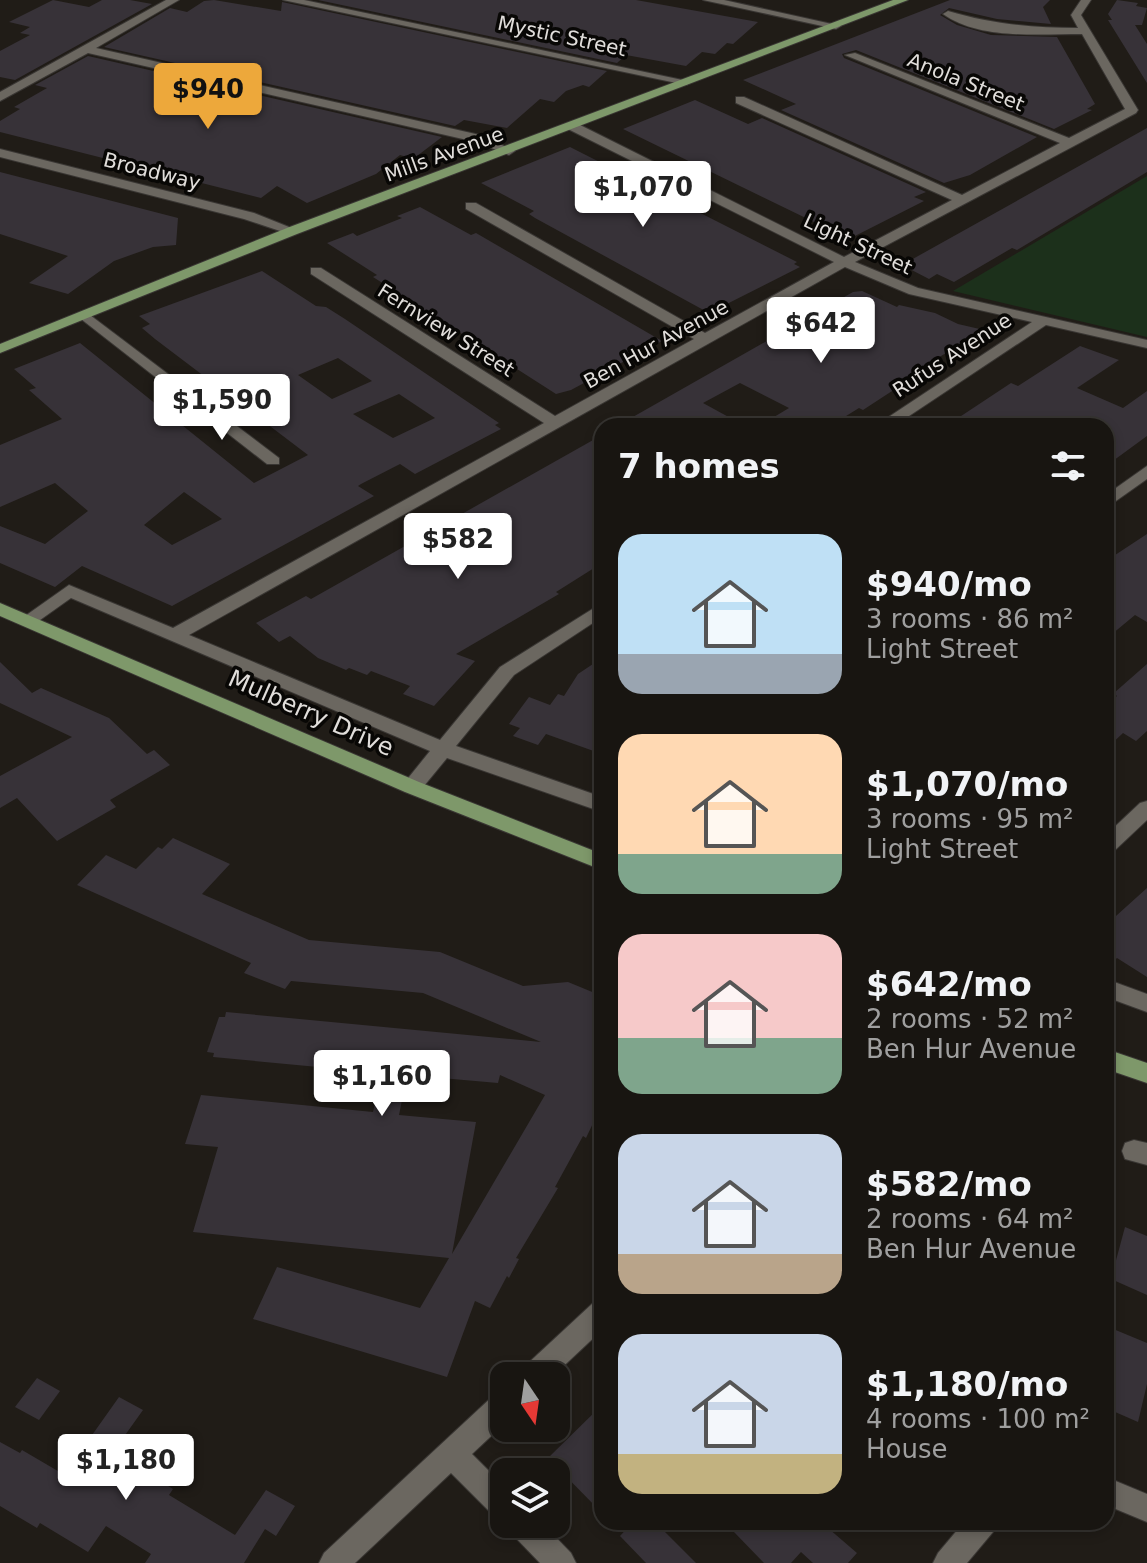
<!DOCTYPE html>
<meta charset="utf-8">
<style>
body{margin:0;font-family:"DejaVu Sans",sans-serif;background:#211e1a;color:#f1f3f6;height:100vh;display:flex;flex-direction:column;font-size:30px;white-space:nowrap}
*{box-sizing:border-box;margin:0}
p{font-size:26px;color:#9f9f9f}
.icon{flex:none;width:44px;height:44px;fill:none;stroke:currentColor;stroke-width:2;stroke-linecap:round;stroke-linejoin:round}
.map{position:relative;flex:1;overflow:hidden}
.panel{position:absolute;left:594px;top:418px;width:520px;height:1112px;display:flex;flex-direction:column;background:#181511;border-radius:24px;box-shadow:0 4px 12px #0003,0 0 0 2px #363431}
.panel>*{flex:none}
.needle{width:52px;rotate:167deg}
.buttons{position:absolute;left:490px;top:1362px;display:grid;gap:16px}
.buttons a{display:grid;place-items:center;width:80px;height:80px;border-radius:16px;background:#181511;box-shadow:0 4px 12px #0003,0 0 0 2px #363431;font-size:40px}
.price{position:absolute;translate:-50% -68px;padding:0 18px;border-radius:8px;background:#fff;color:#222;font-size:26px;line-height:52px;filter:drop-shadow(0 2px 4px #0008)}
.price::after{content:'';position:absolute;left:50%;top:48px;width:24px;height:18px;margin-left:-12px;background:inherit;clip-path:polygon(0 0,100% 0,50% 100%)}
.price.active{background:#eda83b;color:#111}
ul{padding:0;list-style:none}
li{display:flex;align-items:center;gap:24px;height:200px;padding:0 24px}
li span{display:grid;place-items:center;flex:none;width:224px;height:160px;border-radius:24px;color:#555}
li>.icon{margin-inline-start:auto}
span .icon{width:96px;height:96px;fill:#fffc;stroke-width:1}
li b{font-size:34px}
h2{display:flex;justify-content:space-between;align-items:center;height:96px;padding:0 24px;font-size:34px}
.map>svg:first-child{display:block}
</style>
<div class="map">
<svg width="1147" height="1563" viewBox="0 0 1147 1563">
<rect width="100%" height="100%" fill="#201c17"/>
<path fill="#1c301b" d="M 1147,176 L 1147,337 L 953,291 Z"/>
<g fill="#373238" fill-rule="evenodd">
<path d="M 53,0 L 89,7 L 102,0 L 130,0 L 152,4 L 15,80 L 0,77 L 0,51 L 30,35 L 20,33 L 30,27 L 9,22 Z"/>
<path d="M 214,0 L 281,11 L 282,2 L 607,71 L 589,87 L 583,85 L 566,91 L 554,102 L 540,99 L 507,128 L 464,120 L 455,126 L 104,47 L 170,8 L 187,12 L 204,1 Z"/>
<path d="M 318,0 L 636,0 L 758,22 L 733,44 L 727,43 L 715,54 L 702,52 L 686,66 L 626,55 L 617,63 Z"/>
<path d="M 950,0 L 1050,0 L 1043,7 L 1051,24 L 997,19 L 949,8 L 940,15 L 957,25 L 991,35 L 1057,37 L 1095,104 L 1087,109 L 1092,110 L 1054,129 L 856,50 L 842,54 L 844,58 L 1037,137 L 970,175 L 944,183 L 781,110 L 796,104 L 743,80 Z"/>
<path d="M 1117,0 L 1138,3 L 1136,6 L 1147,8 L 1142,25 L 1135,25 L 1147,44 L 1147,83 L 1108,20 L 1112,20 L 1108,14 Z"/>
<path d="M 88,56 L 442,137 L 413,159 L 400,155 L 376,174 L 307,203 L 277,186 L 261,198 L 0,132 L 0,121 L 20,109 L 14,107 L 47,88 L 35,85 Z"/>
<path d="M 695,100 L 748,124 L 762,118 L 926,192 L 914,197 L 924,201 L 849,239 L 623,129 Z"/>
<path d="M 1147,128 L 1147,172 L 1017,250 L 1012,248 L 954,282 L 937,274 L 929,279 L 902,265 Z"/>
<path d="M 570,147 L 797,262 L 794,264 L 800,267 L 709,313 L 535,218 L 529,214 L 534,211 L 481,183 Z"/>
<path d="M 0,172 L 178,218 L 176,245 L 153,247 L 114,261 L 68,294 L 29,283 L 68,256 L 0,234 Z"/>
<path d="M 420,207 L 471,235 L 476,233 L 662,341 L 571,390 L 556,394 L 373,277 L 377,275 L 327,243 L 353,233 L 357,236 L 402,218 L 397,216 Z"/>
<path d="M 262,271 L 316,306 L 326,307 L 345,319 L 499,423 L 495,425 L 501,429 L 415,474 L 400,464 L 361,484 L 358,486 L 374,496 L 172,606 L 82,566 L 55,587 L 0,563 L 0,526 L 45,544 L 88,511 L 55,483 L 0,507 L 0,445 L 62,419 L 29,390 L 36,388 L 14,369 L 80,343 L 254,483 L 308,455 L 155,339 L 142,328 L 150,324 L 139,316 ZM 338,358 L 372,381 L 332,399 L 298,375 ZM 399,394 L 435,418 L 393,438 L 353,414 ZM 184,492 L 222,519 L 172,545 L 144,525 Z"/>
<path d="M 862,291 L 897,307 L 899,305 L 935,313 L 958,324 L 984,330 L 908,376 L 912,378 L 863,410 L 859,408 L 830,426 L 759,426 L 789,408 L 740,383 L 703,403 L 745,426 L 617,426 L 853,292 Z"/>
<path d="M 1080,346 L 1119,360 L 1077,388 L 1123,408 L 1147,391 L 1147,436 L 1106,466 L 1106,426 L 946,426 L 1011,383 L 1018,386 Z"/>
<path d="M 602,435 L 602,563 L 556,592 L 559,594 L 456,654 L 475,661 L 434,706 L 403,694 L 410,686 L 371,671 L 367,675 L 349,668 L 346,670 L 318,658 L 290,636 L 279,642 L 256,623 L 306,596 L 311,599 Z"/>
<path d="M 1147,534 L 1147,622 L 1135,615 L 1106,639 L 1106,561 Z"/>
<path d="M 602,658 L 602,754 L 546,734 L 538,745 L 513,736 L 520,728 L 509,724 L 529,697 L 550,705 L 558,694 L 564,696 L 578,674 Z"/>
<path d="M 0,662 L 32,693 L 41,688 L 109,718 L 147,754 L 154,750 L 170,765 L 110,800 L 116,807 L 57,841 L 17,798 L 0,808 L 0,776 L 72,737 L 0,703 Z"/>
<path d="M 1147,664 L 1147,731 L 1136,741 L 1123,733 L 1106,749 L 1106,706 L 1117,696 L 1114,693 Z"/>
<path d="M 173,838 L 230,864 L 202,894 L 309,940 L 440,952 L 523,986 L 568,982 L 602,996 L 602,1120 L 596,1117 L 586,1138 L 583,1136 L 555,1187 L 558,1188 L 516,1258 L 519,1259 L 509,1278 L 507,1276 L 490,1308 L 475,1301 L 447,1377 L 253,1319 L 277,1267 L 420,1308 L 449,1258 L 193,1232 L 218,1147 L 185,1144 L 201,1095 L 373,1112 L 382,1073 L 213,1057 L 214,1053 L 207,1052 L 219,1017 L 225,1017 L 226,1012 L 541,1042 L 423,993 L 291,981 L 285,989 L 244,973 L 251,963 L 77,885 L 106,855 L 136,869 L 158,847 L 162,849 ZM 407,1075 L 498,1083 L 500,1075 L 545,1095 L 452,1254 L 476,1122 L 399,1115 Z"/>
<path d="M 1147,888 L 1147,977 L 1117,958 L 1106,968 L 1106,925 Z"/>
<path d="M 1125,1227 L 1147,1236 L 1147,1295 L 1111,1279 Z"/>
<path d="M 1106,1326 L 1147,1343 L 1147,1384 L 1138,1422 L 1106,1408 Z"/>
<path d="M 37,1378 L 60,1391 L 39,1420 L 15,1407 Z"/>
<path d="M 119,1397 L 143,1410 L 113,1452 L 173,1489 L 169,1495 L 235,1535 L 266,1490 L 295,1506 L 276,1536 L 265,1529 L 244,1563 L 145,1563 L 151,1554 L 106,1526 L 88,1552 L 40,1523 L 37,1528 L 0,1506 L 0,1442 L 20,1453 L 22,1450 L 63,1474 L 88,1446 L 85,1445 Z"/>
<path d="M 602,1405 L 602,1513 L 548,1458 Z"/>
<path d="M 633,1522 L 655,1522 L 696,1563 L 646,1563 L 620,1536 Z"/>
<path d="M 742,1522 L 821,1522 L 857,1553 L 848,1563 L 813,1563 L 801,1552 L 791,1563 L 764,1563 L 733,1531 Z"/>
</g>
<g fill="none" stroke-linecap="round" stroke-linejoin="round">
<defs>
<g id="minor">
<path d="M 166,0 L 179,0 L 96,48 L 480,135 L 515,151 L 509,155 L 476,142 L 88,53 L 0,101 L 0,92 Z"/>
<path d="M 283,0 L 304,0 L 692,82 L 686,85 Z"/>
<path d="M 703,0 L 724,0 L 841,26 L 836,29 Z"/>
<path d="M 1081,0 L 1091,0 L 1081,15 L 1138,110 L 1136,113 L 855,262 L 918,288 L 1147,340 L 1147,348 L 1046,325 L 894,426 L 875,426 L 1032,322 L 909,294 L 845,267 L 189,635 L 440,740 L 500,667 L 602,603 L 602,617 L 514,675 L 456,746 L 602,797 L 602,812 L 447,758 L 419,792 L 405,792 L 402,787 L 405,782 L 430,751 L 71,598 L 33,625 L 27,627 L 18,621 L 69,585 L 173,628 L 544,423 L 311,274 L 311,268 L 321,268 L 555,416 L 694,339 L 466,209 L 466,203 L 476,203 L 705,333 L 834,262 L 568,129 L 568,123 L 576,123 L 844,257 L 952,200 L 736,103 L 736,97 L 744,97 L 962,195 L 1060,143 L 845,55 L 855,53 L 1069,138 L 1125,109 L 1082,34 C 1039,34 979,40 943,14 L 948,11 C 992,24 1032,28 1078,28 L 1071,15 Z"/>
<path d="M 0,149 L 254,213 L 299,231 L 292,235 L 244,219 L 0,157 Z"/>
<path d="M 86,312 L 279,458 L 279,464 L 267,464 L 81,319 L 79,316 Z"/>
<path d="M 1147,466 L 1147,479 L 1106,508 L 1106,495 Z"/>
<path d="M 1147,801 L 1147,820 L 1113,852 L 1106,855 L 1106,835 L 1140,803 Z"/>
<path d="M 1106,979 L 1147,994 L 1147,1012 L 1106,997 Z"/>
<path d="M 1134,1140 L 1147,1143 L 1147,1165 L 1125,1159 L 1122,1151 L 1125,1143 Z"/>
<path d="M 602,1300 L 602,1330 L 553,1376 L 520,1376 L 524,1367 L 593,1303 Z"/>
<path d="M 504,1391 L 504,1424 L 472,1454 L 504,1486 L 504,1520 L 494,1516 L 451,1473 L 355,1563 L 319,1563 L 324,1553 L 494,1395 Z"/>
<path d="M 1106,1477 L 1147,1494 L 1147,1522 L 1106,1505 Z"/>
<path d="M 964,1522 L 997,1522 L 993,1532 L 967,1563 L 933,1563 L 938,1553 Z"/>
<path d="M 508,1524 L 543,1524 L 571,1553 L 576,1563 L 540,1563 L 512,1534 Z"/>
</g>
<g id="major">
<path d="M 893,0 L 908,0 L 297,234 L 0,353 L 0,344 L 287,228 Z"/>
<path d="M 0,603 L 419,782 L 602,854 L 602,870 L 405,792 L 0,616 Z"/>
<path d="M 1106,1049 L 1147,1063 L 1147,1083 L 1106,1069 Z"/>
</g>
</defs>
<use href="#minor" stroke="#393633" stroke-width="2"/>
<use href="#major" stroke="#393633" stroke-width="2"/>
<use href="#minor" fill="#6b6760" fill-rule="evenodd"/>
<use href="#major" fill="#7e986a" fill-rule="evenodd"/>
</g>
<g text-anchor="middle" stroke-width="7" stroke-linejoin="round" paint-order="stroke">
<g font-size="20" fill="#e1dedb" stroke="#080705">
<text transform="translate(562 36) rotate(12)" y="7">Mystic Street</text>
<text transform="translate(966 82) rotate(22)" y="7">Anola Street</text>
<text transform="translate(444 154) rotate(-20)" y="7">Mills Avenue</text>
<text transform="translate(152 171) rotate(14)" y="7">Broadway</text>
<text transform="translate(858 244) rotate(25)" y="7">Light Street</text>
<text transform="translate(446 330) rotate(32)" y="7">Fernview Street</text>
<text transform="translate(656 344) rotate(-29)" y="7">Ben Hur Avenue</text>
<text transform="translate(952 355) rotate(-33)" y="7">Rufus Avenue</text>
</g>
<g font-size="24" fill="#e1dedb" stroke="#080705">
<text transform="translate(311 713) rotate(24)" y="8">Mulberry Drive</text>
</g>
</g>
</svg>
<div class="buttons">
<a><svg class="needle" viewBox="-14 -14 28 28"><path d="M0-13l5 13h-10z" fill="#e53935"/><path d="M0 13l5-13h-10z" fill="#9f9f9f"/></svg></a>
<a><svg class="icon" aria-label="layers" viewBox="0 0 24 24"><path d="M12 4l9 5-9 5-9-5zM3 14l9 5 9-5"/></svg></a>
</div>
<b class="price active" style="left:208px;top:131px">$940</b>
<b class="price" style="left:643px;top:229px">$1,070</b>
<b class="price" style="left:821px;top:365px">$642</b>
<b class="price" style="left:222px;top:442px">$1,590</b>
<b class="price" style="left:458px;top:581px">$582</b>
<b class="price" style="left:382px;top:1118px">$1,160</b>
<b class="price" style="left:126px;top:1502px">$1,180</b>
<section class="panel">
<h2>7 homes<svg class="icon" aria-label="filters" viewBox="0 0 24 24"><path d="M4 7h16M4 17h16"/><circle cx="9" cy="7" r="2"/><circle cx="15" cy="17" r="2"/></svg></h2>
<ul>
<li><span style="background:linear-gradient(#bfe0f5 75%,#9aa5b1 0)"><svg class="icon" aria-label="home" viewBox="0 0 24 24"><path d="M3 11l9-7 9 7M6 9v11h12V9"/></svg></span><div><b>$940/mo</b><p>3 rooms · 86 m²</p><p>Light Street</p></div></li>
<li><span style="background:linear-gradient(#ffd9b3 75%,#7fa58c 0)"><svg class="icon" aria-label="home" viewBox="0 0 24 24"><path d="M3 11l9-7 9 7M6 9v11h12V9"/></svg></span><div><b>$1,070/mo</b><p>3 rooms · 95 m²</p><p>Light Street</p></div></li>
<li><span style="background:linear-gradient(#f6c9c9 65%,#7fa58c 0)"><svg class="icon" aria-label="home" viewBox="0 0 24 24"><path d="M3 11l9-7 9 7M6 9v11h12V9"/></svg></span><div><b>$642/mo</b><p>2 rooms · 52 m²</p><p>Ben Hur Avenue</p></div></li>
<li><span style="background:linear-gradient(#c9d6e8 75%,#b9a48a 0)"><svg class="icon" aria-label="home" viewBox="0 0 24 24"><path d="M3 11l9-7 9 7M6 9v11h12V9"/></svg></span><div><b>$582/mo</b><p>2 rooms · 64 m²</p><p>Ben Hur Avenue</p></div></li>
<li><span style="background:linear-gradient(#c9d6e8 75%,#c2b280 0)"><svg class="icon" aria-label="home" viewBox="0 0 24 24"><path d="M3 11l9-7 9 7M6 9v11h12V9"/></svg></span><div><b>$1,180/mo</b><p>4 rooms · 100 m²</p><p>House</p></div></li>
</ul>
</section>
</div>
